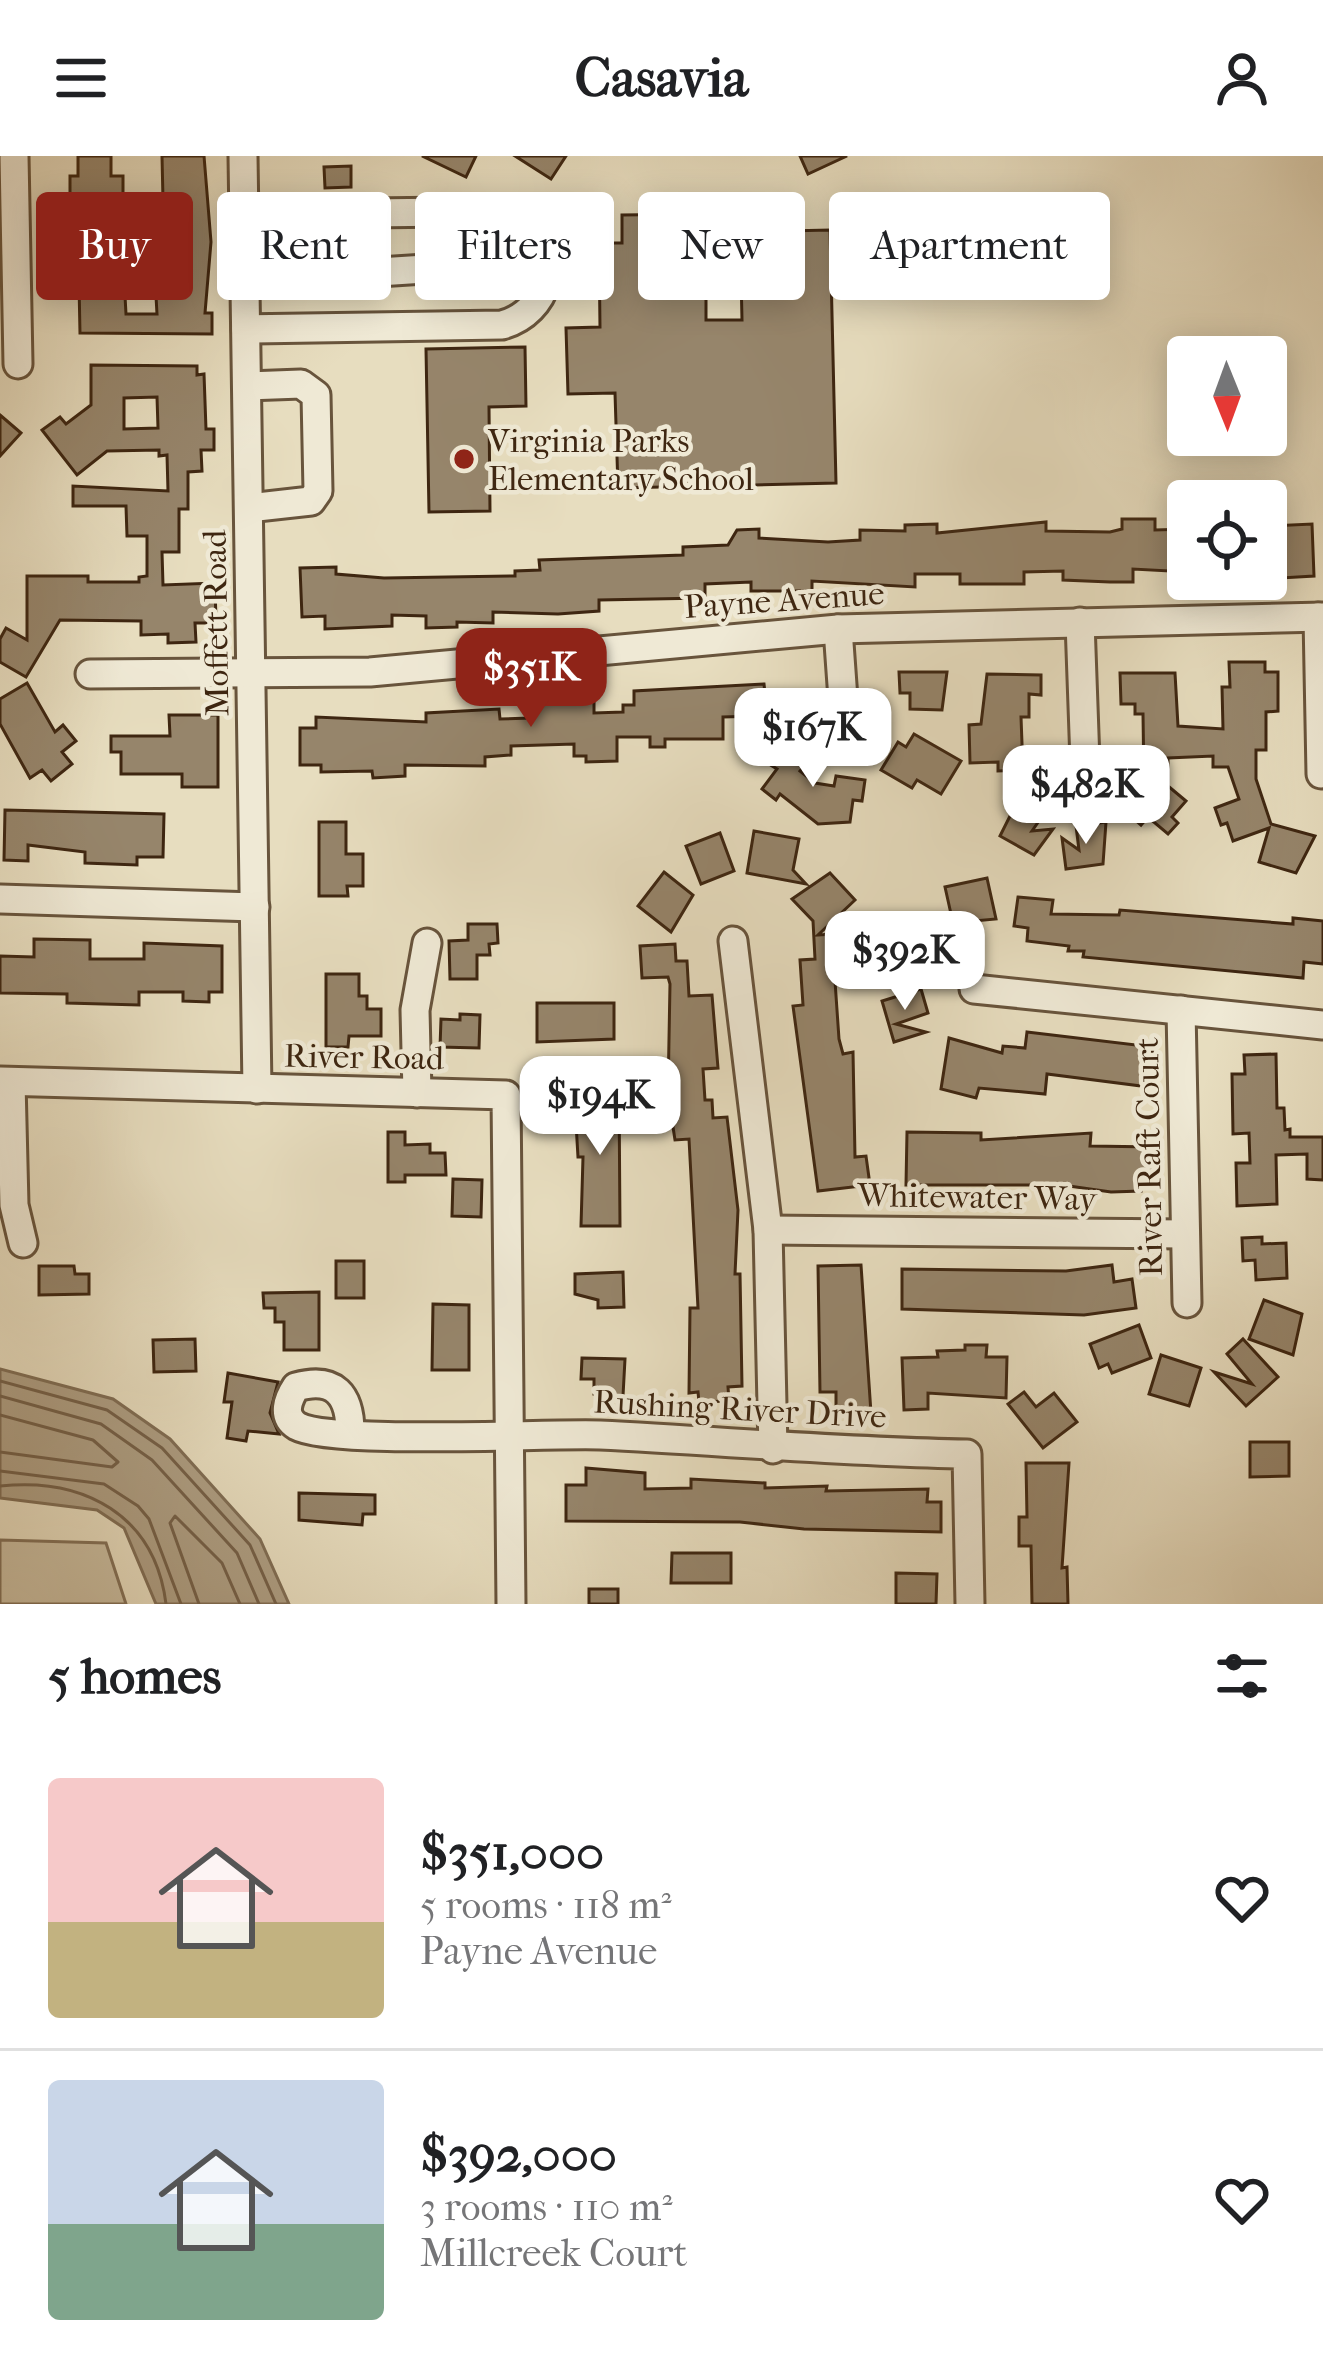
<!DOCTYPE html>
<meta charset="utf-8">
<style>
body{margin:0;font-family:"IM FELL French Canon",serif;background:#f6f6f6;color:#202124;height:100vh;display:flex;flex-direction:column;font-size:45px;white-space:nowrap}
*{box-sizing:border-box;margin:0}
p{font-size:39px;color:#757577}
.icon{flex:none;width:66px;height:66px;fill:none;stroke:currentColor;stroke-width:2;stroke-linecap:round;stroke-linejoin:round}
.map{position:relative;height:1448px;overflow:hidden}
.side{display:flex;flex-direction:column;background:#fff;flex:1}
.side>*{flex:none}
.banner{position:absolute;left:36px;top:36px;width:1251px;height:108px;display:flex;gap:24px}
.needle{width:78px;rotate:179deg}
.tools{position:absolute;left:1167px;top:180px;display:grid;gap:24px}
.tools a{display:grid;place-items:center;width:120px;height:120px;border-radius:12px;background:#fff;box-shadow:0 6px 30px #0003;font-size:60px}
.price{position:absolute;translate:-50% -102px;padding:0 27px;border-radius:24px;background:#fff;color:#222;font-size:39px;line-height:78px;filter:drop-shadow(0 3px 6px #0008)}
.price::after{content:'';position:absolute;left:50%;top:72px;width:36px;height:27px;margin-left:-18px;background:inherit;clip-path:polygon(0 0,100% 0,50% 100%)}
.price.current{background:#8f2418;color:#fff}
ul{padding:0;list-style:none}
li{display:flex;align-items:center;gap:36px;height:300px;padding:0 48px}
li+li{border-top:3px solid #e0e0e0}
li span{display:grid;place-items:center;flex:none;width:336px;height:240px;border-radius:12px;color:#555}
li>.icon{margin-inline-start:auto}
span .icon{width:144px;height:144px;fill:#fffc;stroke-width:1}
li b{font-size:51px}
h2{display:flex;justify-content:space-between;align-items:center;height:144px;padding:0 48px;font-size:51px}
.tag{padding:0 42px;border-radius:12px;background:#fff;box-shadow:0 6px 30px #0003;font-size:42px;line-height:108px}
.tag.current{background:#8f2418;color:#fff}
header{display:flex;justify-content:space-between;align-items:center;height:156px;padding:0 48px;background:#fff;font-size:54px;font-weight:700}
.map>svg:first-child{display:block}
</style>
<header><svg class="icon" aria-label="menu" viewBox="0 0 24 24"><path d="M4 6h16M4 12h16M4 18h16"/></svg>Casavia<svg class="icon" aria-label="person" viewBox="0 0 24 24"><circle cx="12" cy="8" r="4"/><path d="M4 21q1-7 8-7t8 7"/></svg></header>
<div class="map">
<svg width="1323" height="1448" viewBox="0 0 1323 1448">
<rect width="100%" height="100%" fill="#e7ddbf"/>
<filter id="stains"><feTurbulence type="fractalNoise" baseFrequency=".00167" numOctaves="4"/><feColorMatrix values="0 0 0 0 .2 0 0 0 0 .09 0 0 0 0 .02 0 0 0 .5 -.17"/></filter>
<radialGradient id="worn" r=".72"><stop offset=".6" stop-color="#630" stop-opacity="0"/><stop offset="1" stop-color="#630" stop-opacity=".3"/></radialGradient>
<path fill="#cabea1" stroke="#847259" stroke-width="3" d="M 0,1384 L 106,1387 L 126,1448 L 0,1448 Z"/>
<path fill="#ae9f84" stroke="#816f56" stroke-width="3" d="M 0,1213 L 113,1243 L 170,1283 L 260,1383 L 289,1448 L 156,1448 L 124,1372 L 97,1354 L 0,1342 Z"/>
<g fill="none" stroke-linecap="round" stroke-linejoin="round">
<g stroke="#76624a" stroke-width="3">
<path d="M 0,1225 L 107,1254 L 162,1292 L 250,1389 L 276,1448"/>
<path d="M 0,1240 L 101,1268 L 152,1304 L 237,1397 L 259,1448"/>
<path d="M 0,1259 L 93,1284 L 118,1306 L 112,1311 L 0,1296"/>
<path d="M 0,1315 L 104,1328 L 138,1350 L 149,1363 L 181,1448"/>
<path d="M 0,1330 C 84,1321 155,1359 166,1448"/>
<path d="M 199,1448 L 170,1367 L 175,1360 L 222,1407 L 240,1448"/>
</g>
</g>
<g fill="#96856b" stroke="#3e2611" stroke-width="3" fill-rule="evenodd">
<path d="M 78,0 L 111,0 L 111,20 L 123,20 L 123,44 L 115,44 L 115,88 L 116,104 L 123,104 L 126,158 L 157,158 L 154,104 L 161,104 L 161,62 L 156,62 L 156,44 L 163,44 L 162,0 L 204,0 L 211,86 L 205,157 L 212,157 L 212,178 L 80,177 L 79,128 L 72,128 L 72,110 L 66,111 L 65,62 L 65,40 L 70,40 L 70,20 L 78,20 Z"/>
<path d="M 422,0 L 476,0 L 466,21 Z"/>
<path d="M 515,0 L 566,0 L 551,23 Z"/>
<path d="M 800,0 L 847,0 L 808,18 Z"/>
<path d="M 351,10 L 351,31 L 325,32 L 324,11 Z"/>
<path d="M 704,58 L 697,136 L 706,136 L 706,164 L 742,164 L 740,76 L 830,74 L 836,327 L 618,332 L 615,237 L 568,238 L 566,172 L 600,171 L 599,87 L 622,87 L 622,59 Z"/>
<path d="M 525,191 L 526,250 L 489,251 L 490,355 L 429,356 L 426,193 Z"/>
<path d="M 91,209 L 197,210 L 197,219 L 204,218 L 206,273 L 214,273 L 214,294 L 201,294 L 202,315 L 188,316 L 188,353 L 179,353 L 179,396 L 162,396 L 163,429 L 215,427 L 216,467 L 195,467 L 196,486 L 168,487 L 168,478 L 141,479 L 141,465 L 60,464 L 26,521 L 0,506 L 0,483 L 6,472 L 27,484 L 27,420 L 88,420 L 88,426 L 139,426 L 139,421 L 147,420 L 147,380 L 127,380 L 126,350 L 73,350 L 73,330 L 168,335 L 167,299 L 159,300 L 159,294 L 107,295 L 77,319 L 42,274 L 60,261 L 66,268 L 91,249 ZM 157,241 L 158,272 L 124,273 L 124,242 Z"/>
<path d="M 0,259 L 21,277 L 0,300 Z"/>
<path d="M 1122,363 L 1155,363 L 1155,374 L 1188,373 L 1188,416 L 1133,413 L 1133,426 L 1110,426 L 1063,424 L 1063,415 L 1024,416 L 1024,428 L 960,428 L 960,418 L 915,418 L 915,431 L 812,425 L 812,435 L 751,435 L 751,426 L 705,428 L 705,442 L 599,444 L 599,455 L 558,458 L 493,456 L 493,467 L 457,466 L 457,471 L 426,472 L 426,460 L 392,459 L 392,470 L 325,473 L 325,460 L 302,461 L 300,412 L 336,411 L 336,418 L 384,422 L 515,420 L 515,415 L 540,414 L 539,404 L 683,399 L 683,391 L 728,389 L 737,374 L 759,373 L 759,382 L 828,386 L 860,384 L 860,374 L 905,375 L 905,369 L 937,368 L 937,377 L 1046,366 L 1046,375 L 1110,376 L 1122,373 Z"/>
<path d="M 1312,368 L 1314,420 L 1281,422 L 1280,410 L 1272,410 L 1270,370 Z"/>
<path d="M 1229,506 L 1265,506 L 1265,516 L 1278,516 L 1278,555 L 1266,556 L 1266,594 L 1256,594 L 1256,623 L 1271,668 L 1315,680 L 1296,717 L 1259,706 L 1269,672 L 1233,685 L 1227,667 L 1221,669 L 1215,652 L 1239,643 L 1228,611 L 1213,611 L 1213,600 L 1168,602 L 1168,630 L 1186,645 L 1172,661 L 1178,667 L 1168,678 L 1148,661 L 1141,669 L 1123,653 L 1144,628 L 1143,558 L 1135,558 L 1135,548 L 1121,548 L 1120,517 L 1175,517 L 1178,570 L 1223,573 L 1222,531 L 1230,531 Z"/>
<path d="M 899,516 L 947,516 L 942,554 L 910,553 L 910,537 L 900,537 Z"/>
<path d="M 987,518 L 1041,519 L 1041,539 L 1029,538 L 1029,561 L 1021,561 L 1023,614 L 998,615 L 998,606 L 970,607 L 969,569 L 981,568 Z"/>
<path d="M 27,527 L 55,576 L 63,569 L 76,585 L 62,596 L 72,608 L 51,625 L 42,614 L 30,622 L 0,568 L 0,543 Z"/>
<path d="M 764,528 L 765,538 L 783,537 L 784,567 L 760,568 L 759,560 L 723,561 L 723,583 L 665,583 L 665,591 L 650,591 L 650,581 L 617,581 L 617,605 L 586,606 L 586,600 L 574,600 L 574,588 L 511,590 L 511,599 L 485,601 L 485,610 L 405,609 L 405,620 L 373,622 L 372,615 L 321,616 L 321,609 L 300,609 L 300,572 L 316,572 L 316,561 L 426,566 L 426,557 L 499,553 L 500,563 L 530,562 L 530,548 L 594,544 L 594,557 L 623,556 L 623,549 L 634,549 L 634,535 Z"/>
<path d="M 169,559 L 218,559 L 218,631 L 182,631 L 182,618 L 121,618 L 121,596 L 111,596 L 111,580 L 170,580 Z"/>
<path d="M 914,578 L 961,605 L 941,638 L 917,624 L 912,632 L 881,614 L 898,586 L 906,591 Z"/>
<path d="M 783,589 L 807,607 L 800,615 L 815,627 L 834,630 L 836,620 L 865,624 L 862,645 L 853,644 L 850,666 L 818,668 L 780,638 L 776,644 L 762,633 L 777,613 L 769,608 Z"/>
<path d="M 1021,638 L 1046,655 L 1032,675 L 1053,673 L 1034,699 L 1000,680 Z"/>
<path d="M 5,654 L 164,658 L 163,701 L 137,701 L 137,709 L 85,707 L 85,696 L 28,689 L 28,705 L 4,704 Z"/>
<path d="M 319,666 L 346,666 L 346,698 L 363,698 L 363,730 L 347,730 L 348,740 L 319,740 Z"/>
<path d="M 1106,666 L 1103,708 L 1066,713 L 1062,682 L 1079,694 L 1076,670 Z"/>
<path d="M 754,675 L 799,683 L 793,714 L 806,728 L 747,717 Z"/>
<path d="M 720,677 L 734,715 L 701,728 L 686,690 Z"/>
<path d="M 664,716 L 693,739 L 671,776 L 638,750 Z"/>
<path d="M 830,717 L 855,744 L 818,779 L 850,777 L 853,824 L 835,825 L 839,883 L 843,898 L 853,896 L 855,1001 L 866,1000 L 870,1029 L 818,1035 L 793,850 L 803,849 L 800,804 L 815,803 L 813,765 L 792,743 Z"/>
<path d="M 987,722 L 996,763 L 953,767 L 945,731 Z"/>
<path d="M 1018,741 L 1053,744 L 1051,758 L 1119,759 L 1120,754 L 1293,768 L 1293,762 L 1323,765 L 1323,808 L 1304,806 L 1303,822 L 1083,801 L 1084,795 L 1068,795 L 1069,790 L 1027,785 L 1028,772 L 1014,770 Z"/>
<path d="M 888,766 L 938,780 L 927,807 L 911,801 L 916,817 L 874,800 Z"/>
<path d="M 468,768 L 497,768 L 498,787 L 489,788 L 490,799 L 477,799 L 477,823 L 450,823 L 449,785 L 468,784 Z"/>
<path d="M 34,783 L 90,784 L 90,803 L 144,803 L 144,787 L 222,790 L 222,836 L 209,836 L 209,846 L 183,845 L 183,836 L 139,836 L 139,849 L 67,847 L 67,838 L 0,837 L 0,800 L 34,801 Z"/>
<path d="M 675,788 L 676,805 L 687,805 L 689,840 L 712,839 L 718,912 L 703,913 L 705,944 L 712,944 L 713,962 L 727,961 L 738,1054 L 735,1118 L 740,1118 L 742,1230 L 728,1231 L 729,1245 L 699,1246 L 698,1236 L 689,1237 L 690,1152 L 698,1152 L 689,983 L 675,984 L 668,939 L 670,828 L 668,821 L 642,822 L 640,790 Z"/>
<path d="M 326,818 L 359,818 L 359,840 L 367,840 L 367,853 L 381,853 L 381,880 L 349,880 L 348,891 L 326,891 Z"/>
<path d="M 921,833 L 928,857 L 896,868 L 926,876 L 894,886 L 882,845 Z"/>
<path d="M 537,847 L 614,847 L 614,883 L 537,886 Z"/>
<path d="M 460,858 L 480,859 L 479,892 L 440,891 L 441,863 L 460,864 Z"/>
<path d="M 1027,876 L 1153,891 L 1149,931 L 1047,918 L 1045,938 L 979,932 L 976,942 L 941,933 L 949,882 L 1002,897 L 1003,890 L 1025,892 Z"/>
<path d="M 1276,898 L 1277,952 L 1284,952 L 1285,974 L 1290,973 L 1290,981 L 1323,981 L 1323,1024 L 1307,1023 L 1307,998 L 1276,999 L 1277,1048 L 1237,1050 L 1236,1007 L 1250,1007 L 1249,977 L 1233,978 L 1232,918 L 1245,918 L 1244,899 Z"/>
<path d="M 619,934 L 620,1070 L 581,1070 L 583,1001 L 578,1001 L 575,950 L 589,949 L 589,935 Z"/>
<path d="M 388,976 L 405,976 L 405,989 L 430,988 L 430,997 L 445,997 L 446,1019 L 405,1019 L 405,1026 L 388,1026 Z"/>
<path d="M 907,976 L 981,977 L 981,984 L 1091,977 L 1090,990 L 1155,991 L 1156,1025 L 1140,1025 L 1141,1035 L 1111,1036 L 1062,1029 L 906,1029 Z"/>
<path d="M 453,1023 L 482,1024 L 481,1061 L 452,1060 Z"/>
<path d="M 1262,1081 L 1262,1088 L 1286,1087 L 1287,1122 L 1256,1124 L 1255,1104 L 1243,1105 L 1242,1082 Z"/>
<rect x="336" y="1105" width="28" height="37"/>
<path d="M 861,1109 L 871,1257 L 836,1257 L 836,1236 L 820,1236 L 818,1110 Z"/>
<path d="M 1112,1109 L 1114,1126 L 1132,1123 L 1136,1152 L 1084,1159 L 902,1153 L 902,1113 L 1066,1115 Z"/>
<path d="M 39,1110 L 74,1110 L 75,1118 L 89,1118 L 89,1138 L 39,1139 Z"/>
<path d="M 623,1116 L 624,1151 L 598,1152 L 598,1144 L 575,1138 L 575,1118 Z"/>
<path d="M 319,1136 L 319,1194 L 284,1194 L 284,1166 L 275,1166 L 275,1152 L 264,1152 L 263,1137 Z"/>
<path d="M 1264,1144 L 1302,1158 L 1293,1199 L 1249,1183 Z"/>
<path d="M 433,1148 L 469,1149 L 469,1214 L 432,1214 Z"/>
<path d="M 1139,1169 L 1151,1202 L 1112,1217 L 1108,1208 L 1099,1212 L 1090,1188 Z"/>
<path d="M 195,1183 L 196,1215 L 154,1216 L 153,1184 Z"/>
<path d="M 1243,1183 L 1278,1221 L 1246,1250 L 1214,1216 L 1252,1228 L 1227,1198 Z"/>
<path d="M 965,1189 L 987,1189 L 986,1201 L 1007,1201 L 1006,1242 L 928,1237 L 928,1253 L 904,1254 L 902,1202 L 938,1201 L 937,1195 L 965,1194 Z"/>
<path d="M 1161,1199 L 1201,1212 L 1189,1250 L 1149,1238 Z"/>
<path d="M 582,1202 L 625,1203 L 623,1240 L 594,1238 L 594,1223 L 581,1223 Z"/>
<path d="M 228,1217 L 278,1226 L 270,1257 L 279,1278 L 248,1275 L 246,1285 L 227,1282 L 232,1246 L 224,1246 Z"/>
<path d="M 1024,1236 L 1036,1251 L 1054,1237 L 1077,1266 L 1043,1292 L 1008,1248 Z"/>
<path d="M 1250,1286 L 1289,1286 L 1289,1320 L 1250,1321 Z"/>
<path d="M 1026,1307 L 1069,1307 L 1062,1412 L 1067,1411 L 1068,1448 L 1032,1448 L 1031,1390 L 1019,1390 L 1019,1361 L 1027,1361 Z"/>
<path d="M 586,1312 L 645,1317 L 645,1333 L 691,1332 L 691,1323 L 765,1327 L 765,1332 L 827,1330 L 826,1335 L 928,1333 L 927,1346 L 941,1346 L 941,1376 L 804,1373 L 740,1366 L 566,1365 L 566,1329 L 586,1329 Z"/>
<path d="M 299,1337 L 375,1339 L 375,1358 L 363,1358 L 362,1369 L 299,1364 Z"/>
<path d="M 672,1397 L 731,1397 L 731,1427 L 671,1427 Z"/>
<path d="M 896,1417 L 937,1418 L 936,1448 L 896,1448 Z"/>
<rect x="589" y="1433" width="29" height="15"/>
</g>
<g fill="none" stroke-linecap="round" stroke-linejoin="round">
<defs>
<g id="minor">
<path d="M 14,0 L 18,208"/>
<path d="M 243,0 L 257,933"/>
<path d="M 245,88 L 320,82 L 369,57 L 524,55 L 540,62 C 560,102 549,156 502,169 L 246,173"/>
<path d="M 332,119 L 550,105"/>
<path d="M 247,230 L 301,228 L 316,239 L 318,335 L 311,345 L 249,352"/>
<path d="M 1318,461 L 1321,618"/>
<path d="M 1080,466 L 1085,606"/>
<path d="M 838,473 L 844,557"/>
<path d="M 90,518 L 370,516 L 838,473 L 1323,461"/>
<path d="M 0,743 L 255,751"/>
<path d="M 733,785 L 768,1074 L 773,1293"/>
<path d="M 974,833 L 1323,869"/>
<path d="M 1181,854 L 1187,1147"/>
<path d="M 0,925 L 506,939 L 511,1448"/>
<path d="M 11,926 L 14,1049 L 23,1087"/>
<path d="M 417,937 L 415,854 L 427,787"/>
<path d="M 768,1074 L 1185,1078"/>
<path d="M 350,1276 C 350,1239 335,1220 296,1231 C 288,1243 281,1260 297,1270 C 331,1289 546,1277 600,1279 C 722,1285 844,1296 967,1298 L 970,1448"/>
</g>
</defs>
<use href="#minor" stroke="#68543c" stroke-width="33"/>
<use href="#minor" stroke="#efe9d5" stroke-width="27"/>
</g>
<circle fill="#8f2418" stroke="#efe9d5" stroke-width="4.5" cx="464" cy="303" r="12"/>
<g text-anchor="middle" stroke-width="9" stroke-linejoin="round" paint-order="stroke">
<g font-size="33" fill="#3e2611" stroke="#efe9d5" text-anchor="start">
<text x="488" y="296">Virginia Parks<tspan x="488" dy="38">Elementary School</tspan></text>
</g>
<g font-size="33" fill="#3e2611" stroke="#efe9d5">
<text transform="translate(784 443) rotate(-4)" y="12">Payne Avenue</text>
<text transform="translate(215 467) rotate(-91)" y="12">Moffett Road</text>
<text transform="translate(364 900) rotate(1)" y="12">River Road</text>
<text transform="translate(1148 1001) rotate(-91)" y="12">River Raft Court</text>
<text transform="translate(977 1040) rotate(1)" y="12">Whitewater Way</text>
<text transform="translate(740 1252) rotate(3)" y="12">Rushing River Drive</text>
</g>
</g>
<rect width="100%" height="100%" filter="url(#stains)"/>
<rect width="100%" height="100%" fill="url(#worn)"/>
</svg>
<div class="tools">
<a><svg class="needle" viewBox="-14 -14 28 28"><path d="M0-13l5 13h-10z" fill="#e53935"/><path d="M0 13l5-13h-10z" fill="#757577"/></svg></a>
<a><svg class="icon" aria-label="locate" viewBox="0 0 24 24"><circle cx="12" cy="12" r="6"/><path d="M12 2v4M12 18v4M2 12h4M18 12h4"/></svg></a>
</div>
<b class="price current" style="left:531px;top:574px">$351K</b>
<b class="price" style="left:813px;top:634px">$167K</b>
<b class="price" style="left:1086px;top:691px">$482K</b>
<b class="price" style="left:905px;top:857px">$392K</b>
<b class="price" style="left:600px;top:1002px">$194K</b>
<div class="banner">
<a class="tag current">Buy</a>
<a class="tag">Rent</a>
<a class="tag">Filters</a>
<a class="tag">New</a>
<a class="tag">Apartment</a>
</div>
</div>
<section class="side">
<h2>5 homes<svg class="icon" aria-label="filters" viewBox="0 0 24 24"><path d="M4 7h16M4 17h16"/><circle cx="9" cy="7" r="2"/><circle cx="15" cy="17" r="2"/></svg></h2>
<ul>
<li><span style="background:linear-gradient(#f6c9c9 60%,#c2b280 0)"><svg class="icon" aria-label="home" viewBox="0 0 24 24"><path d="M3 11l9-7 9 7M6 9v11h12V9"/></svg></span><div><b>$351,000</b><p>5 rooms · 118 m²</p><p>Payne Avenue</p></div><svg class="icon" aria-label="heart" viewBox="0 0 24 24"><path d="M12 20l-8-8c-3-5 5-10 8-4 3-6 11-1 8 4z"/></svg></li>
<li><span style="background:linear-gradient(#c9d6e8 60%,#7fa58c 0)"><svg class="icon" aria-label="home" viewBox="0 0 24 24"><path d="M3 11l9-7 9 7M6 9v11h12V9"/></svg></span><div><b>$392,000</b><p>3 rooms · 110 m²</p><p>Millcreek Court</p></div><svg class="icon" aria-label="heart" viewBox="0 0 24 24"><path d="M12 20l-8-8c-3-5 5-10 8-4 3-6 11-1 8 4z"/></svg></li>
</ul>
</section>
